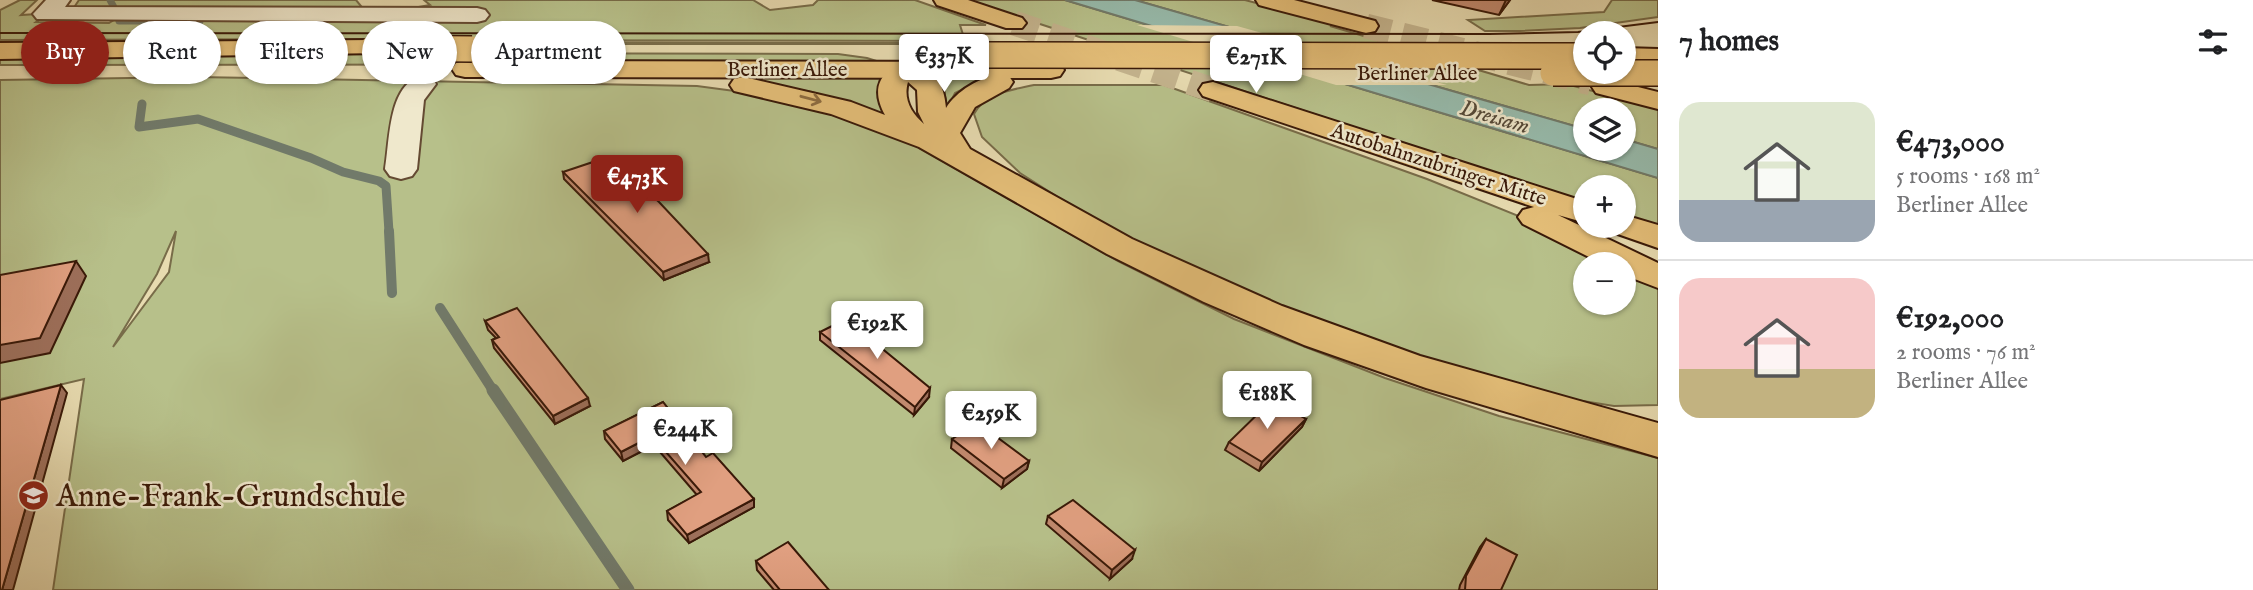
<!DOCTYPE html>
<meta charset="utf-8">
<style>
body{margin:0;font-family:"IM FELL English",serif;background:#f6f6f6;color:#202124;height:100vh;display:flex;flex-direction:column;font-size:26px;white-space:nowrap}
*{box-sizing:border-box;margin:0}
p{font-size:23px;color:#757577}
.icon{flex:none;width:38px;height:38px;fill:none;stroke:currentColor;stroke-width:2;stroke-linecap:round;stroke-linejoin:round}
.map{position:relative;flex:1;overflow:hidden}
.sheet{display:flex;flex-direction:column;background:#fff;width:595px}
.sheet>*{flex:none}
.banner{position:absolute;left:21px;top:21px;width:665px;height:63px;display:flex;gap:14px}
.controls{position:absolute;left:1573px;top:21px;display:grid;gap:14px}
.controls a{display:grid;place-items:center;width:63px;height:63px;border-radius:50%;background:#fff;box-shadow:0 2px 5px #0004;font-size:35px}
.price{position:absolute;translate:-50% -60px;padding:0 16px;border-radius:7px;background:#fff;color:#222;font-size:23px;line-height:46px;filter:drop-shadow(0 2px 4px #0008)}
.price::after{content:'';position:absolute;left:50%;top:42px;width:21px;height:16px;margin-left:-10px;background:inherit;clip-path:polygon(0 0,100% 0,50% 100%)}
.price.selected{background:#8f2418;color:#fff}
ul{padding:0;list-style:none}
li{display:flex;align-items:center;gap:21px;height:175px;padding:0 21px}
li+li{border-top:2px solid #e0e0e0}
li span{display:grid;place-items:center;flex:none;width:196px;height:140px;border-radius:21px;color:#555}
li>.icon{margin-inline-start:auto}
span .icon{width:84px;height:84px;fill:#fffc;stroke-width:1}
li b{font-size:30px}
h2{display:flex;justify-content:space-between;align-items:center;height:84px;padding:0 21px;font-size:30px}
.chip{padding:0 24px;border-radius:32px;background:#fff;box-shadow:0 2px 5px #0004;font-size:24px;line-height:63px}
.chip.selected{background:#8f2418;color:#fff}
main{display:flex;flex:1;min-height:0}
.map>svg:first-child{display:block}
</style>
<main>
<div class="map">
<svg width="1658" height="590" viewBox="0 0 1658 590">
<rect width="100%" height="100%" fill="#e7dbb0"/>
<filter id="stains"><feTurbulence type="fractalNoise" baseFrequency=".00286" numOctaves="4"/><feColorMatrix values="0 0 0 0 .2 0 0 0 0 .09 0 0 0 0 .02 0 0 0 .5 -.17"/></filter>
<radialGradient id="worn" r=".72"><stop offset=".6" stop-color="#630" stop-opacity="0"/><stop offset="1" stop-color="#630" stop-opacity=".3"/></radialGradient>
<g fill="#b7c08a" stroke="#786c49" stroke-width="2" fill-rule="evenodd">
<path d="M 20,0 L 37,0 L 21,15 L 37,14 L 43,17 L 36,22 L 109,23 L 122,15 L 73,9 L 79,0 L 356,0 L 365,11 L 401,10 L 430,5 L 424,0 L 753,0 L 770,10 L 813,5 L 818,0 L 915,0 L 986,25 L 960,25 L 965,41 L 436,40 L 434,29 L 382,28 L 384,39 L 0,40 L 0,10 Z"/>
<path d="M 967,0 L 1065,0 L 1658,178 L 1658,227 L 1624,216 L 1624,187 L 1586,187 L 1585,203 Z"/>
<path d="M 1135,0 L 1245,0 L 1343,26 L 1330,26 L 1529,85 L 1566,84 L 1658,108 L 1658,149 L 1624,139 L 1624,110 L 1586,110 L 1585,129 Z"/>
<path d="M 1612,0 L 1658,0 L 1658,17 L 1580,28 L 1520,31 L 1485,31 L 1468,20 L 1604,12 Z"/>
<path d="M 484,42 L 898,43 L 913,44 L 436,44 Z"/>
<path d="M 370,53 L 838,54 L 867,58 L 886,64 L 0,65 L 0,55 Z"/>
<path d="M 195,77 L 697,86 L 757,94 L 818,108 L 905,140 L 1118,261 L 1234,319 L 1385,378 L 1499,416 L 1658,458 L 1658,590 L 53,590 L 84,379 L 0,399 L 0,80 ZM 176,231 L 169,272 L 113,347 L 157,274 Z"/>
<path d="M 754,77 L 880,77 L 879,96 L 886,112 L 885,115 L 812,92 L 755,82 L 751,78 Z"/>
<path d="M 943,77 L 985,78 L 955,93 L 949,105 L 946,105 Z"/>
<path d="M 1034,85 L 1164,85 L 1427,179 L 1526,219 L 1619,264 L 1586,264 L 1586,303 L 1624,303 L 1624,267 L 1658,287 L 1658,405 L 1614,406 L 1509,389 L 1326,328 L 1119,236 L 1020,173 L 982,137 L 974,114 C 986,92 1012,90 1034,85 Z"/>
</g>
<path fill="#97bbac" stroke="#717a6a" stroke-width="2" d="M 1065,0 L 1135,0 L 1585,129 L 1586,149 L 1624,149 L 1624,139 L 1658,149 L 1658,178 Z"/>
<path fill="#e7dbb0" d="M 1137,25 L 1237,26 L 1447,85 L 1336,85 Z"/>
<g fill="none" stroke-linecap="round" stroke-linejoin="round">
<g stroke="#717a6a" stroke-width="7">
<path d="M 110,0 L 116,11"/>
<path d="M 119,21 L 200,21"/>
</g>
<path stroke="#717a6a" stroke-width="9" d="M 142,104 L 139,127 L 198,119 L 311,158 L 343,172 L 379,181 L 386,186 L 389,232"/>
<g stroke="#717a6a" stroke-width="10">
<path d="M 389,231 L 392,293"/>
<path d="M 440,308 L 494,392"/>
</g>
<path stroke="#717a6a" stroke-width="13" d="M 493,390 L 628,590"/>
<path stroke="#c4b48e" stroke-width="25" stroke-dasharray="25 12" stroke-linecap="butt" d="M 405,29 L 422,84"/>
<g stroke="#c4b48e" stroke-width="25" stroke-dasharray="25 12" stroke-linecap="butt">
<path d="M 1014,23 L 1213,90"/>
<path d="M 1366,26 L 1591,83"/>
</g>
<defs>
<g id="minor">
<path d="M 46,0 L 70,0 L 65,7 L 477,8 L 485,10 L 489,15 L 485,20 L 477,22 L 37,19 L 33,14 Z"/>
<path d="M 422,76 L 432,78 L 436,84 L 424,100 L 417,169 L 412,176 L 401,179 L 390,176 L 385,169 C 390,140 388,84 422,76 Z"/>
</g>
<g id="major">
<path d="M 373,40 L 382,43 L 386,48 L 382,53 L 0,59 L 0,43 Z"/>
<path d="M 1624,48 L 1658,49 L 1658,65 L 1624,64 Z"/>
<path d="M 465,61 L 1051,62 L 1060,64 L 1064,70 L 1060,76 L 1051,78 L 465,77 L 456,75 L 452,69 L 456,63 Z"/>
</g>
<g id="highway">
<path d="M 934,0 L 968,0 L 1022,18 L 1026,23 L 1022,28 L 1006,28 L 937,5 Z"/>
<path d="M 1256,0 L 1294,0 L 1375,21 L 1378,26 L 1375,31 L 1366,33 L 1259,5 Z"/>
<path d="M 909,62 C 935,69 944,83 946,108 C 957,90 987,71 1009,76 L 1013,82 L 1009,88 L 975,107 L 960,133 L 970,149 L 1132,239 L 1282,306 L 1420,356 L 1658,423 L 1658,457 L 1426,388 L 1304,345 L 1204,302 L 1107,254 L 919,147 L 831,114 L 734,91 L 730,85 L 734,79 L 744,77 L 851,102 L 885,115 C 870,88 880,69 909,62 ZM 908,82 L 917,90 L 918,112 L 924,124 C 911,113 903,99 908,82 Z"/>
<path d="M 1606,79 L 1658,92 L 1658,109 L 1596,93 L 1592,87 L 1596,81 Z"/>
<path d="M 1213,82 L 1586,202 L 1586,223 L 1558,215 L 1658,263 L 1658,288 L 1624,275 L 1624,264 L 1603,264 L 1523,224 L 1518,217 L 1523,210 L 1534,207 L 1203,96 L 1199,90 L 1203,84 Z"/>
<path d="M 1624,215 L 1658,225 L 1658,248 L 1612,232 L 1607,226 L 1624,226 Z"/>
</g>
</defs>
<use href="#minor" stroke="#644a32" stroke-width="4"/>
<use href="#major" stroke="#391908" stroke-width="4"/>
<use href="#highway" stroke="#391908" stroke-width="4"/>
<use href="#minor" fill="#efe8cc" fill-rule="evenodd"/>
<use href="#major" fill="#e4be78" fill-rule="evenodd"/>
<use href="#highway" fill="#e4be78" fill-rule="evenodd"/>
<path stroke="#391908" stroke-width="2" d="M 0,33 L 1489,34 L 1578,32 L 1658,22"/>
<defs>
<g id="major-bridge">
<path d="M 373,48 L 472,49"/>
<path d="M 975,55 L 1586,56"/>
<path d="M 1553,73 L 1658,73"/>
</g>
</defs>
<use href="#major-bridge" stroke="#391908" stroke-width="28" stroke-linecap="butt"/>
<use href="#major-bridge" stroke="#e4be78" stroke-width="25"/>
</g>
<g fill="#c1896e" stroke="#391908" stroke-width="2">
<path d="M 1432,0 L 1510,0 L 1499,15 Z"/>
<path d="M 563,172 L 709,262 L 664,280 L 564,179 Z"/>
<path d="M 485,321 L 590,406 L 555,424 L 494,348 L 492,340 L 496,338 L 488,330 Z"/>
<path d="M 820,332 L 929,397 L 914,415 L 820,340 Z"/>
<path d="M 663,402 L 706,457 L 754,499 L 754,507 L 689,543 L 668,520 L 667,511 L 697,495 L 654,445 L 623,461 L 605,439 L 604,431 Z"/>
<path d="M 1306,419 L 1302,427 L 1259,471 L 1225,450 L 1229,442 Z"/>
<path d="M 952,439 L 1029,461 L 1027,469 L 1002,488 L 951,448 Z"/>
<path d="M 1048,516 L 1132,559 L 1110,579 L 1046,524 Z"/>
<path d="M 1486,539 L 1501,590 L 1459,590 L 1460,585 L 1480,547 Z"/>
<path d="M 756,561 L 829,590 L 774,590 L 757,570 Z"/>
</g>
<g fill="#9d6f5a" stroke="#391908" stroke-width="2">
<path d="M 1506,0 L 1510,0 L 1499,15 Z"/>
<path d="M 708,254 L 709,262 L 664,280 L 663,272 Z"/>
<path d="M 76,261 L 86,276 L 50,353 L 0,363 L 0,345 Z"/>
<path d="M 61,385 L 67,393 L 13,590 L 2,590 Z"/>
<path d="M 930,388 L 929,397 L 914,415 L 915,407 Z"/>
<path d="M 588,398 L 590,406 L 555,424 L 553,416 Z"/>
<path d="M 1306,419 L 1302,427 L 1259,471 L 1262,462 Z"/>
<path d="M 652,436 L 654,445 L 623,461 L 621,452 Z"/>
<path d="M 1029,461 L 1027,469 L 1002,488 L 1004,479 Z"/>
<path d="M 754,499 L 754,507 L 689,543 L 687,535 Z"/>
<path d="M 1135,550 L 1132,559 L 1110,579 L 1112,570 Z"/>
</g>
<g fill="#e09f80" stroke="#391908" stroke-width="2">
<path d="M 605,158 L 641,192 L 646,190 L 659,202 L 708,254 L 663,272 L 563,172 Z"/>
<path d="M 76,261 L 40,338 L 0,345 L 0,275 Z"/>
<path d="M 517,308 L 588,398 L 553,416 L 492,340 L 499,337 L 485,321 Z"/>
<path d="M 846,319 L 930,388 L 915,407 L 820,332 Z"/>
<path d="M 61,385 L 2,590 L 0,590 L 0,400 Z"/>
<path d="M 1272,400 L 1306,419 L 1262,462 L 1229,442 Z"/>
<path d="M 663,402 L 706,457 L 713,453 L 754,499 L 687,535 L 667,511 L 701,492 L 652,436 L 621,452 L 604,431 Z"/>
<path d="M 978,423 L 1029,461 L 1004,479 L 952,439 Z"/>
<path d="M 1073,500 L 1135,550 L 1112,570 L 1048,516 Z"/>
<path d="M 1486,539 L 1517,555 L 1501,590 L 1465,590 L 1466,576 Z"/>
<path d="M 788,542 L 829,590 L 780,590 L 756,561 Z"/>
</g>
<defs><path id="oneway-shaft" d="M-6 0H5M1.5-3L5.5 0L1.5 3" fill="none" stroke-width="1.6" stroke-linecap="round" stroke-linejoin="round" transform="scale(1.75)"/></defs>
<use stroke="#8e6c40" href="#oneway-shaft" transform="translate(811 99) rotate(15)"/>
<defs>
<symbol id="school-disc" viewBox="-11 -11 22 22"><circle r="9.5" fill="#8f2418" stroke="#efe8cc"/><path d="M0-5L7-2L0 1L-7-2ZM-4 1L0 2.5L4 1V4Q0 6-4 4Z" fill="#fff"/></symbol>
</defs>
<g fill-rule="evenodd">
<use href="#school-disc" x="16" y="478" width="35" height="35"/>
</g>
<g text-anchor="middle" stroke-width="5" stroke-linejoin="round" paint-order="stroke">
<g font-size="21" fill="#391908" stroke="#efe8cc">
<text x="787" y="76">Berliner Allee</text>
<text x="1417" y="80">Berliner Allee</text>
<text transform="translate(1439 164) rotate(18)" y="7">Autobahnzubringer Mitte</text>
</g>
<g font-size="23" font-style="italic" fill="#554a39" stroke="#efe8cc">
<text transform="translate(1495 116) rotate(16)" y="8">Dreisam</text>
</g>
<g font-size="32" fill="#391908" stroke="#efe8cc" text-anchor="start">
<text x="56" y="506">Anne-Frank-Grundschule</text>
</g>
</g>
<rect width="100%" height="100%" filter="url(#stains)"/>
<rect width="100%" height="100%" fill="url(#worn)"/>
</svg>
<div class="controls">
<a><svg class="icon" aria-label="locate" viewBox="0 0 24 24"><circle cx="12" cy="12" r="6"/><path d="M12 2v4M12 18v4M2 12h4M18 12h4"/></svg></a>
<a><svg class="icon" aria-label="layers" viewBox="0 0 24 24"><path d="M12 4l9 5-9 5-9-5zM3 14l9 5 9-5"/></svg></a>
<a>+</a>
<a>−</a>
</div>
<b class="price" style="left:944px;top:94px">€337K</b>
<b class="price" style="left:1256px;top:95px">€271K</b>
<b class="price selected" style="left:637px;top:215px">€473K</b>
<b class="price" style="left:877px;top:361px">€192K</b>
<b class="price" style="left:1267px;top:431px">€188K</b>
<b class="price" style="left:991px;top:451px">€259K</b>
<b class="price" style="left:685px;top:467px">€244K</b>
<div class="banner">
<a class="chip selected">Buy</a>
<a class="chip">Rent</a>
<a class="chip">Filters</a>
<a class="chip">New</a>
<a class="chip">Apartment</a>
</div>
</div>
<section class="sheet">
<h2>7 homes<svg class="icon" aria-label="filters" viewBox="0 0 24 24"><path d="M4 7h16M4 17h16"/><circle cx="9" cy="7" r="2"/><circle cx="15" cy="17" r="2"/></svg></h2>
<ul>
<li><span style="background:linear-gradient(#dfe7d0 70%,#9aa5b1 0)"><svg class="icon" aria-label="home" viewBox="0 0 24 24"><path d="M3 11l9-7 9 7M6 9v11h12V9"/></svg></span><div><b>€473,000</b><p>5 rooms · 168 m²</p><p>Berliner Allee</p></div></li>
<li><span style="background:linear-gradient(#f6c9c9 65%,#c2b280 0)"><svg class="icon" aria-label="home" viewBox="0 0 24 24"><path d="M3 11l9-7 9 7M6 9v11h12V9"/></svg></span><div><b>€192,000</b><p>2 rooms · 76 m²</p><p>Berliner Allee</p></div></li>
</ul>
</section>
</main>
